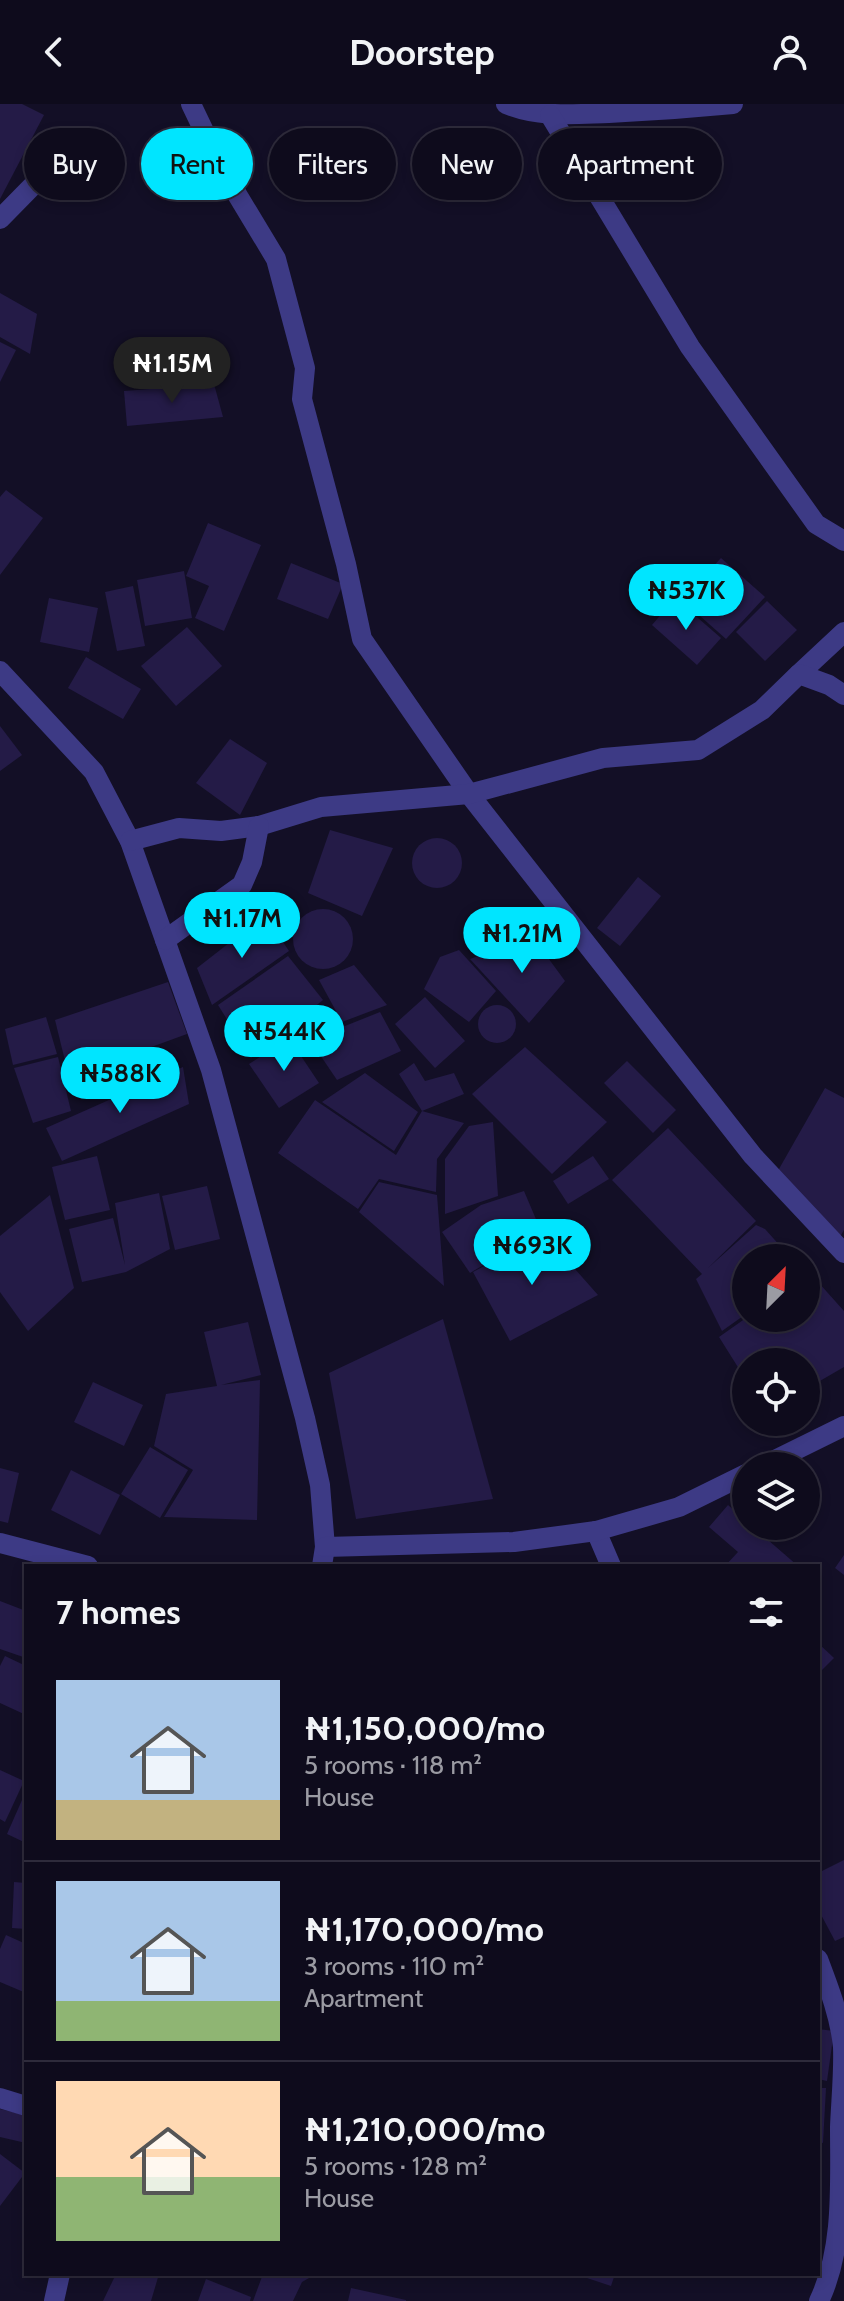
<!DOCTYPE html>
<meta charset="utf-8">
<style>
body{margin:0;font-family:Cabin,sans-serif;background:#171425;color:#f1f3f6;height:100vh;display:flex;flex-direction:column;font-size:30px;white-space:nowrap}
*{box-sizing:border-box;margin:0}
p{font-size:26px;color:#9b9ba3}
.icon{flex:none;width:44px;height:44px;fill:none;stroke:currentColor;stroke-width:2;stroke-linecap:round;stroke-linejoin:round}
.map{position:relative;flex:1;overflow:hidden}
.side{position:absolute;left:24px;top:1460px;width:796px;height:712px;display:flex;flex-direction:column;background:#0e0b1c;border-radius:0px;box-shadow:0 4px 12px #0003,0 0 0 2px #2e2b3b}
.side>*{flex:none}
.guide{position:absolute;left:24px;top:24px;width:796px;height:72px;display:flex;gap:16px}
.needle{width:52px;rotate:24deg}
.controls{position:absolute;left:732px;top:1140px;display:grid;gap:16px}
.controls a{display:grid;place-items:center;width:88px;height:88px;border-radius:50%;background:#0e0b1c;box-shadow:0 4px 12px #0003,0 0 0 2px #2e2b3b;font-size:40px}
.price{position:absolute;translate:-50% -68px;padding:0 18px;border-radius:28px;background:#00e5ff;color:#111;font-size:26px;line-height:52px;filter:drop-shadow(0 2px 4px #0008)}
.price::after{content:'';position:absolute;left:50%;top:48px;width:24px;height:18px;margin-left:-12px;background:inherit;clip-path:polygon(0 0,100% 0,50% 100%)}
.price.selected{background:#222;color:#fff}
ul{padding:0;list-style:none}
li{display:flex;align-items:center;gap:24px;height:200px;padding:0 32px}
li+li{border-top:2px solid #2e2b3b}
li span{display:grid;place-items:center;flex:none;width:224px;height:160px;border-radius:0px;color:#555}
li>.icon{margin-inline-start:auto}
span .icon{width:96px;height:96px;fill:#fffc;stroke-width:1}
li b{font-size:34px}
h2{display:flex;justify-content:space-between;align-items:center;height:96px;padding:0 32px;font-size:34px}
.tag{padding:0 28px;border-radius:36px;background:#0e0b1c;box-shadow:0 4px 12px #0003,0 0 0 2px #2e2b3b;font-size:28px;line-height:72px}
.tag.selected{background:#00e5ff;color:#111}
header{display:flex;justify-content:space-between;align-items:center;height:104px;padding:0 32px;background:#0e0b1c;font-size:36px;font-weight:800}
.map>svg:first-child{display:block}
</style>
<header><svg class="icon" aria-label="back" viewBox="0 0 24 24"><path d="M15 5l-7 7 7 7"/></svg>Doorstep<svg class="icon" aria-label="person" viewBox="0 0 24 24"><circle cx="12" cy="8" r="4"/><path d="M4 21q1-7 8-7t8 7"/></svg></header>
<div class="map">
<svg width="844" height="2197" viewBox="0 0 844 2197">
<rect width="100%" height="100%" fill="#130f26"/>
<g fill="#241b47">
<path d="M 0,0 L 22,0 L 44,11 L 0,95 Z"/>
<path d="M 0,189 L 37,210 L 30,250 L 0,233 Z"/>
<path d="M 0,238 L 16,246 L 0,278 Z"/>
<path d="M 214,280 L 223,313 L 127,322 L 124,287 Z"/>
<path d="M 6,386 L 43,414 L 0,471 L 0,393 Z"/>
<path d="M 208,419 L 261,441 L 224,527 L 195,514 L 209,482 L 186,472 Z"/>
<path d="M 721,454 L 765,493 L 726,535 L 682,496 Z"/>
<path d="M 291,459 L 343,480 L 328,515 L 277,495 Z"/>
<path d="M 184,467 L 192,514 L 145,522 L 137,476 Z"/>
<path d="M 133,482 L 145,542 L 117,547 L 105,488 Z"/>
<path d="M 49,494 L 98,504 L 89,548 L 40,538 Z"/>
<path d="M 675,494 L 721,534 L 697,561 L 652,521 Z"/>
<path d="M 767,497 L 797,526 L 765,557 L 736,528 Z"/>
<path d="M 187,523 L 222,562 L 176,602 L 141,562 Z"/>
<path d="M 86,553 L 141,585 L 123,615 L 68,584 Z"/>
<path d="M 0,622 L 22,651 L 0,667 Z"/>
<path d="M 230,635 L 267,659 L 240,711 L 196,679 Z"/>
<path d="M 330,726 L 393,744 L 362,812 L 308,789 Z"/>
<circle cx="437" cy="759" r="25"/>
<path d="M 638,773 L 661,792 L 620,842 L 597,824 Z"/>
<circle cx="323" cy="835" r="30"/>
<path d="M 265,811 L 289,847 L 212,901 L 197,864 Z"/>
<path d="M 532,832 L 565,877 L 529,919 L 470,855 Z"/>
<path d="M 459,846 L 496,887 L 469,918 L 424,885 L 440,853 Z"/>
<path d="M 288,852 L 323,896 L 251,954 L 218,901 Z"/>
<path d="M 354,861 L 387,901 L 342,918 L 319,876 Z"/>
<path d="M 168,878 L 187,930 L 69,973 L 55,916 Z"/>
<path d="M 425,893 L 465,937 L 435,964 L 395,920 Z"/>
<circle cx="497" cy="920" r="19"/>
<path d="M 380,908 L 401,947 L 337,976 L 310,936 Z"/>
<path d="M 46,913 L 57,950 L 13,961 L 5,925 Z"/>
<path d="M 289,934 L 319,979 L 279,1004 L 249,960 Z"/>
<path d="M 525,943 L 607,1018 L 552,1070 L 472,990 Z"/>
<path d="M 58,953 L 71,1007 L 33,1019 L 14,964 Z"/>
<path d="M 627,957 L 676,1006 L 653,1029 L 604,979 Z"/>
<path d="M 414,959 L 425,977 L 454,969 L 464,990 L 422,1007 L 399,970 Z"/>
<path d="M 183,963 L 189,1000 L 62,1057 L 46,1024 Z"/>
<path d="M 365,969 L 418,1008 L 394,1047 L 322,998 Z"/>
<path d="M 825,984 L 844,994 L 844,1126 L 838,1136 L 775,1072 Z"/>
<path d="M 315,996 L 396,1051 L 422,1007 L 464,1019 L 437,1055 L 436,1088 L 379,1075 L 358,1105 L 278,1049 Z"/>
<path d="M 493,1018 L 498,1092 L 445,1110 L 445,1055 L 469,1022 Z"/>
<path d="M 668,1024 L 756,1117 L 708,1164 L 756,1121 L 765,1125 L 791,1154 L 746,1154 L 746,1210 L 722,1227 L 696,1175 L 702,1170 L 612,1076 Z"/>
<path d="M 97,1052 L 110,1106 L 65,1116 L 52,1063 Z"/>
<path d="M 593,1052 L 609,1075 L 568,1100 L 553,1077 Z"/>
<path d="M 379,1078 L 437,1091 L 444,1182 L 359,1108 Z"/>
<path d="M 207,1082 L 220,1135 L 175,1146 L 162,1092 Z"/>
<path d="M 524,1087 L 541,1127 L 470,1169 L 442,1128 L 481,1101 Z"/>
<path d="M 159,1089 L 170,1145 L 126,1168 L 82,1178 L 69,1125 L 113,1114 L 125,1161 L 115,1099 Z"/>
<path d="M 50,1091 L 74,1184 L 28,1227 L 0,1188 L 0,1132 Z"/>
<path d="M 544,1130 L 598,1191 L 510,1237 L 473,1168 Z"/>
<path d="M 810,1169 L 844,1207 L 844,1263 L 806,1285 L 806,1258 L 746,1258 L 746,1276 L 719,1233 L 746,1214 L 806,1214 L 806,1172 Z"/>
<path d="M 443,1215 L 493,1395 L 356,1415 L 329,1269 Z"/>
<path d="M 248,1218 L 261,1271 L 221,1281 L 260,1276 L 257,1416 L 164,1413 L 193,1366 L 154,1342 L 166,1290 L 217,1282 L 204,1228 Z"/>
<path d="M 93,1278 L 143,1301 L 124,1342 L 74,1318 Z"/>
<path d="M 150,1343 L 188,1366 L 160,1414 L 121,1390 Z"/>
<path d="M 0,1364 L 19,1369 L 8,1419 L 0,1417 Z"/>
<path d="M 71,1366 L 120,1391 L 100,1431 L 51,1406 Z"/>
<path d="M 728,1401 L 746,1417 L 746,1422 L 752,1422 L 798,1462 L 725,1462 L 738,1448 L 709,1423 Z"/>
<path d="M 844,1451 L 844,1471 L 835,1464 Z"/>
<path d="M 0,1497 L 26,1507 L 26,1554 L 0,1545 Z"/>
<path d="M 818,1539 L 834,1554 L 818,1570 Z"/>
<path d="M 5,1552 L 26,1562 L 26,1611 L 0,1599 L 0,1562 Z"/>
<path d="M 0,1666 L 24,1677 L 5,1718 L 0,1715 Z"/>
<path d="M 26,1687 L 26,1739 L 7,1730 Z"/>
<path d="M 844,1756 L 844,1833 L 835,1837 L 818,1805 L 818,1769 Z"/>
<path d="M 14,1778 L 26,1779 L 26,1825 L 12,1824 Z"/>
<path d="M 6,1831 L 26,1840 L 26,1889 L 0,1878 L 0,1845 Z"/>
<path d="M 818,1925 L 834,1927 L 827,1977 L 818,1975 Z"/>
<path d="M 818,1984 L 826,1984 L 823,2039 L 818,2038 Z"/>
<path d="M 0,2005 L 26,2011 L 26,2039 L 0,2033 Z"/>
<path d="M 0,2050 L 25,2069 L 0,2102 Z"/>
<path d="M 116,2170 L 159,2170 L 151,2197 L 103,2197 Z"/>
<path d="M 263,2170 L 316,2170 L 302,2178 L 293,2197 L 253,2197 Z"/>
<path d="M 575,2170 L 615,2170 L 611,2182 Z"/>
<path d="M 206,2175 L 251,2193 L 250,2197 L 198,2197 Z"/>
<path d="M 351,2184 L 406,2196 L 406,2197 L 348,2197 Z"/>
</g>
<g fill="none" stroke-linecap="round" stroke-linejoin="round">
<g stroke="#3d3a85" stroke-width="20">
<path d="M 191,0 L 223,67 L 276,155 L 305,264 L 302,295 L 346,460 L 362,535 L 469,690 L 753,1052 L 844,1149"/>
<path d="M 506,0 C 540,14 574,10 609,9 C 651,7 692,4 733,0"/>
<path d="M 550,11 L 690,243 L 816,420 L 844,437"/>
<path d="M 0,115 L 54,60"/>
<path d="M 0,567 L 94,668 L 130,737 L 211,966 L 305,1314 L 320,1381 L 325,1443 L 322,1462"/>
<path d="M 799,570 L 844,528"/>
<path d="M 130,737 L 179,724 L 221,727 L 259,722 L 321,703 L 469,690 L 603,654 L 698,646 L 762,606 L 799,570 L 829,581 L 844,591"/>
<path d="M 165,836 L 242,781 L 252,758 L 259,722"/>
<path d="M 763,1362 L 844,1322"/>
<path d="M 596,1427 L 611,1462"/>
<path d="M 0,1439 L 88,1462"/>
<path d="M 325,1443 L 514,1438 L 596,1427 L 679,1403 L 746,1370"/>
<path d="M 818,1855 C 829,1884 840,1912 843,1943 C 844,1969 841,1997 840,2023 C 840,2081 844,2145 819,2197"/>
<path d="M 0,1994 L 26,2002"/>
<path d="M 54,2197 L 60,2170"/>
</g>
</g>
</svg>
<div class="controls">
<a><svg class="needle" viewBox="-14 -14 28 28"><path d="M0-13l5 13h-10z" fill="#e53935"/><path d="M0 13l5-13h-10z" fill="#9b9ba3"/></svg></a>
<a><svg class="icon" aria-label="locate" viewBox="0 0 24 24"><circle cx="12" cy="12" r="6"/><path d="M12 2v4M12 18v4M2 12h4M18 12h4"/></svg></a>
<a><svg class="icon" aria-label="layers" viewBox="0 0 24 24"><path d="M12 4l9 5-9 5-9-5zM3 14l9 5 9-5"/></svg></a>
</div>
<b class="price selected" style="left:172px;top:301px">₦1.15M</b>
<b class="price" style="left:686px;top:528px">₦537K</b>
<b class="price" style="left:242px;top:856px">₦1.17M</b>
<b class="price" style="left:522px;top:871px">₦1.21M</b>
<b class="price" style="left:284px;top:969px">₦544K</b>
<b class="price" style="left:120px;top:1011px">₦588K</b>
<b class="price" style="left:532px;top:1183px">₦693K</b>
<div class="guide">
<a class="tag">Buy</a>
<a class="tag selected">Rent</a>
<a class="tag">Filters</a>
<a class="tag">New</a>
<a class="tag">Apartment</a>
</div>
<section class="side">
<h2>7 homes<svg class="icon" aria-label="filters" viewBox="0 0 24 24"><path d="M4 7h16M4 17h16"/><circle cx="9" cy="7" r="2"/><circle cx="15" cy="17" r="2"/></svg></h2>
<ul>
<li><span style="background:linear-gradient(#a9c7e8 75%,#c2b280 0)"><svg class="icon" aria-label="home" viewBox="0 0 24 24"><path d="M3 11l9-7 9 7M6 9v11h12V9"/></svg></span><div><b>₦1,150,000/mo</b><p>5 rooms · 118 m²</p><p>House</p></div></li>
<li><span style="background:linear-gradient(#a9c7e8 75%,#8fb573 0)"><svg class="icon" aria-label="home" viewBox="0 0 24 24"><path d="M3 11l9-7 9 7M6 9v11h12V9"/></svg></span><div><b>₦1,170,000/mo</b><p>3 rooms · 110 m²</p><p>Apartment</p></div></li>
<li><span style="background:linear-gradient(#ffd9b3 60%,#8fb573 0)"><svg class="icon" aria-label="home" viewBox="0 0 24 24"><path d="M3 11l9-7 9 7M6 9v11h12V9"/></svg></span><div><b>₦1,210,000/mo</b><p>5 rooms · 128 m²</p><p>House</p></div></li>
</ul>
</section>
</div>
